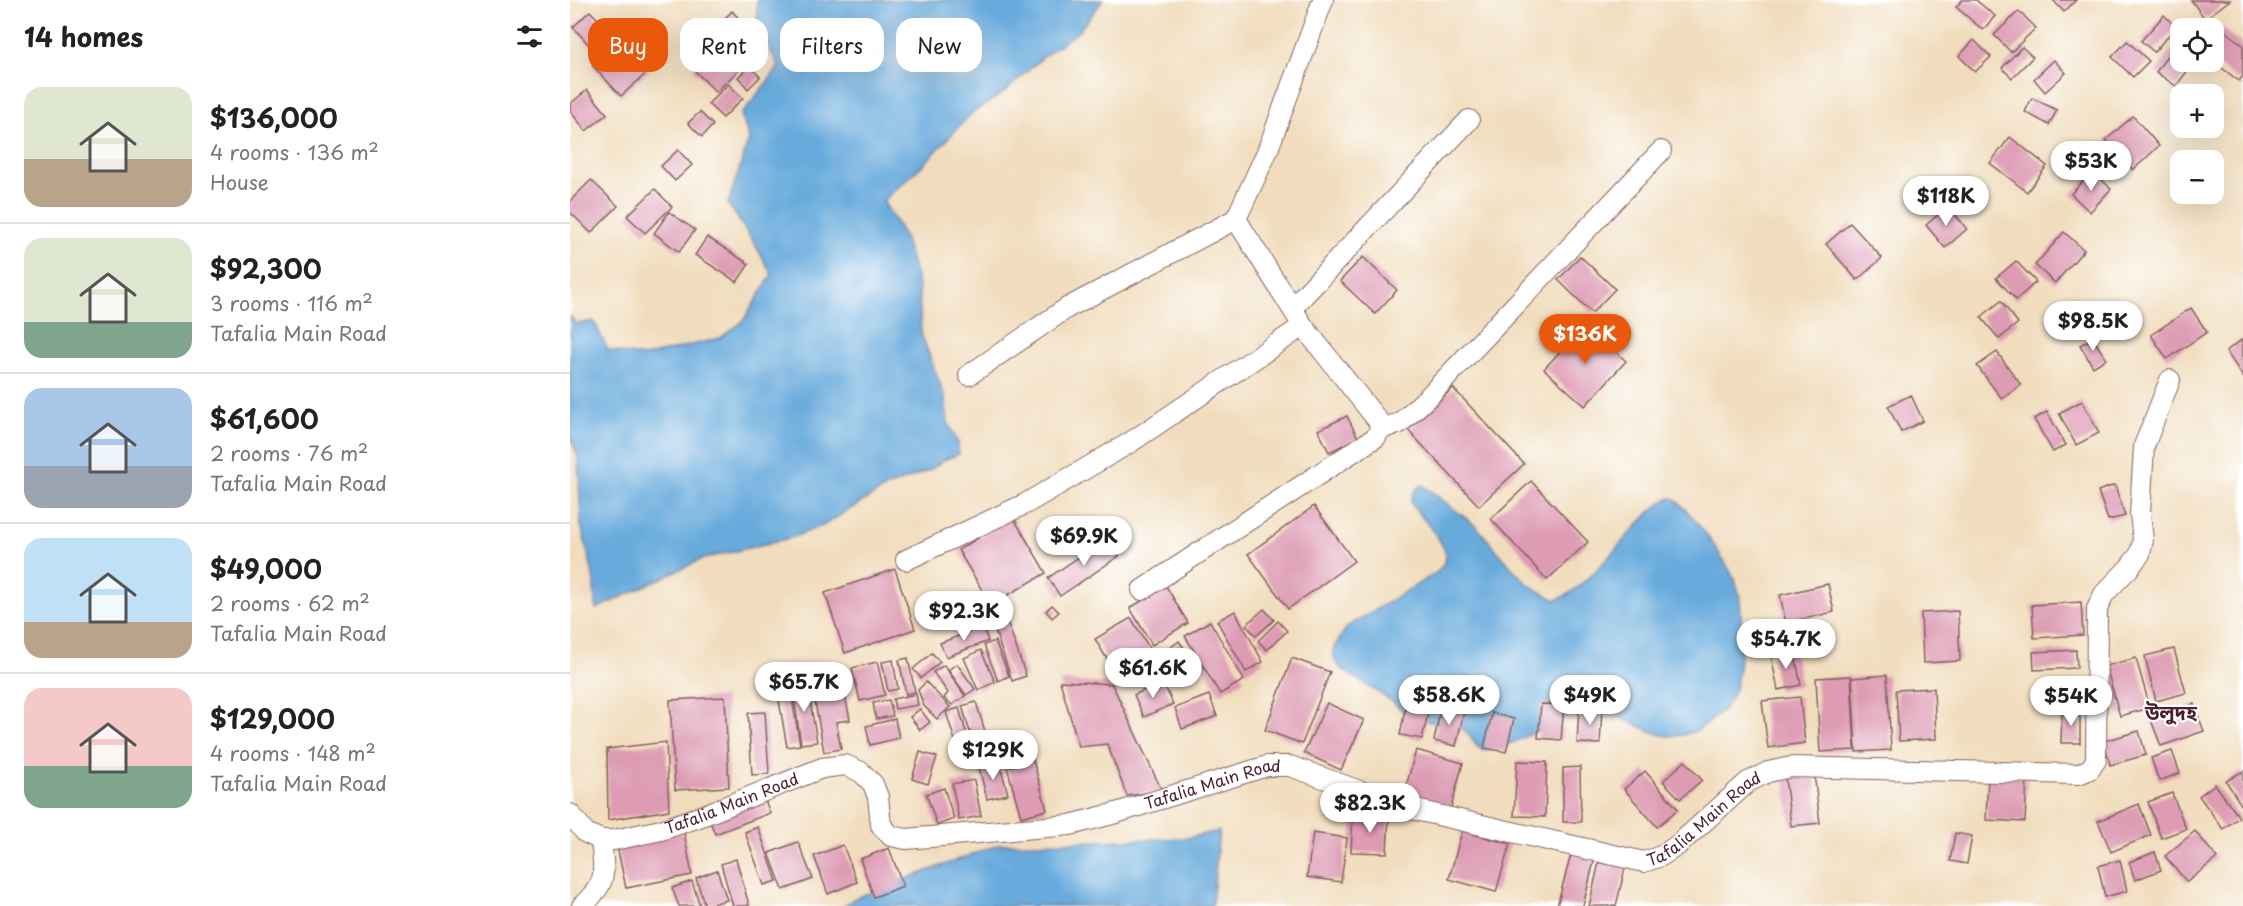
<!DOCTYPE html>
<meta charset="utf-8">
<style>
body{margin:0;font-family:"Playpen Sans","Noto Sans Bengali",sans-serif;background:#f2f2f2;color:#222;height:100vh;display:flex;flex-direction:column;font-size:22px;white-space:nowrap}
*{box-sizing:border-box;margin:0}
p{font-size:20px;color:#767676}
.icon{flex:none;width:33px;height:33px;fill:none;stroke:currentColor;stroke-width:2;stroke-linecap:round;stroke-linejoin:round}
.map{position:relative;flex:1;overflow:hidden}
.details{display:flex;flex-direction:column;background:#fff;width:570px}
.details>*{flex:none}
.hud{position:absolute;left:18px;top:18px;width:570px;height:54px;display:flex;gap:12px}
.fabs{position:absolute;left:1600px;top:18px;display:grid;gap:12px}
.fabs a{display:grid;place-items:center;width:54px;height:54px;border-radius:12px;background:#fff;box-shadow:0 6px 24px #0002;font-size:30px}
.price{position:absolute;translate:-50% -51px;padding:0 14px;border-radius:21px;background:#fff;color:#222;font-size:20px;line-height:39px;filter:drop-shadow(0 2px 3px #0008)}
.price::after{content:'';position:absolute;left:50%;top:36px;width:18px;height:14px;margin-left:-9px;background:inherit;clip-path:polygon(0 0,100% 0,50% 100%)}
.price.on{background:#ea580c;color:#fff}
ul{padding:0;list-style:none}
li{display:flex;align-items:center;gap:18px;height:150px;padding:0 24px}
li+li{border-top:2px solid #e0e0e0}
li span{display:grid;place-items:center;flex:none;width:168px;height:120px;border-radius:18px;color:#555}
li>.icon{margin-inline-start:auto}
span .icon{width:72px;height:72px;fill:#fffc;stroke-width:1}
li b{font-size:26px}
h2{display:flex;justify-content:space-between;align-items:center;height:72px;padding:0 24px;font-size:26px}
.chip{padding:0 21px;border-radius:18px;background:#fff;box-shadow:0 6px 24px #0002;font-size:21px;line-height:54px}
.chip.on{background:#ea580c;color:#fff}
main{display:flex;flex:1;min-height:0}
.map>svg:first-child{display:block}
</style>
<main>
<section class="details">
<h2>14 homes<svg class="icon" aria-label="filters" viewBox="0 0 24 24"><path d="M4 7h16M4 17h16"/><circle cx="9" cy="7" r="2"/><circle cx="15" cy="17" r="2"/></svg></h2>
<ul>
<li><span style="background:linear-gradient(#dfe7d0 60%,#b9a48a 0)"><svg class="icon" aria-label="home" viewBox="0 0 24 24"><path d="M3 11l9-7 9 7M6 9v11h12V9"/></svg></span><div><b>$136,000</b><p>4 rooms · 136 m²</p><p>House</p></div></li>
<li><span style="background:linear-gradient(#dfe7d0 70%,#7fa58c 0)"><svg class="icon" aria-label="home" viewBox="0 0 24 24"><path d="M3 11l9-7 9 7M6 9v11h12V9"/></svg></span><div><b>$92,300</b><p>3 rooms · 116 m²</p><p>Tafalia Main Road</p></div></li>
<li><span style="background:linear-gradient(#a9c7e8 65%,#9aa5b1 0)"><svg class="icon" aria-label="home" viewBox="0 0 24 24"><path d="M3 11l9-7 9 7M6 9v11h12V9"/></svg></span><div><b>$61,600</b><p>2 rooms · 76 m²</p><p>Tafalia Main Road</p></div></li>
<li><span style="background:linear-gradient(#bfe0f5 70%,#b9a48a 0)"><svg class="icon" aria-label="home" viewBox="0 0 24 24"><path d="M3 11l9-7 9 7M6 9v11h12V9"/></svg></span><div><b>$49,000</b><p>2 rooms · 62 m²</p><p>Tafalia Main Road</p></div></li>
<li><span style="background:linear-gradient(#f6c9c9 65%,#7fa58c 0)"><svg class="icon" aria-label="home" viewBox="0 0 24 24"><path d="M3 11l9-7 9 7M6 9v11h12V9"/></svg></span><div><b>$129,000</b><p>4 rooms · 148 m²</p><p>Tafalia Main Road</p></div></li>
</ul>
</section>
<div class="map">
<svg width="1673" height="906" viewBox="0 0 1673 906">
<rect width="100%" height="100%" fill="#fff"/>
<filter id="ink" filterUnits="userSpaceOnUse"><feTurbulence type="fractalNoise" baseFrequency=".0167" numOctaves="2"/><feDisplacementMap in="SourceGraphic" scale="12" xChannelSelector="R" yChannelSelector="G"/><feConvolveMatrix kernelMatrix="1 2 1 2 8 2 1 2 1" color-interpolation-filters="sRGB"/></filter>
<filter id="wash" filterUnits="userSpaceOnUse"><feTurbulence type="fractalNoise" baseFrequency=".008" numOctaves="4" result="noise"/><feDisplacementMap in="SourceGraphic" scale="24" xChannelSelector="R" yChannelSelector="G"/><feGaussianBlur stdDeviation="1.35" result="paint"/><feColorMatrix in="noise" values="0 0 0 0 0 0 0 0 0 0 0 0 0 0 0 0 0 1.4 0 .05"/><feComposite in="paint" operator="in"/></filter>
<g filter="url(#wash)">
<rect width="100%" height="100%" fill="#f1ddbd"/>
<g fill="#68aadc" stroke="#596484" stroke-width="1.5">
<path d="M 187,0 L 533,0 L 509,31 L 474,56 L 436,91 L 402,113 L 354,164 L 313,201 L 333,234 L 345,272 L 349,290 L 351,333 L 375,397 L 378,422 L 388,443 L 389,454 L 374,460 L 360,470 L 317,487 L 254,525 L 224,537 L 132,559 L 26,609 L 23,575 L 11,525 L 8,457 L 0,436 L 0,316 L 6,324 L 24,321 L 38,350 L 74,357 L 150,338 L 173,321 L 202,275 L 183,241 L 158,204 L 179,139 L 171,115 L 209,67 L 187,23 Z"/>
<path d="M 853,485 L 906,526 L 942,568 L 959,585 L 985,600 C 1021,592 1080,497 1103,498 C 1121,510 1160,565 1167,586 C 1174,607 1172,674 1163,694 C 1157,709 1135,728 1120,733 C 1084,746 1059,713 1025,711 C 994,709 950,747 914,751 C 904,747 902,737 894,730 L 838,716 L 823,702 L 770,668 L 765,661 L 763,649 L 777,627 L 866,573 C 870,568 876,563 876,556 C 875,542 850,516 841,503 C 840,496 846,487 853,485 Z"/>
<path d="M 649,831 L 642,906 L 274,906 L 283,899 L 430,844 L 617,838 Z"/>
</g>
<g id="blocks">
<g fill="#dd9bb4">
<path d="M 1392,0 L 1406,0 L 1425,16 L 1413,30 L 1386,7 Z"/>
<path d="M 1483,0 L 1506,0 L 1494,12 Z"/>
<path d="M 1621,0 L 1660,0 L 1635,19 Z"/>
<path d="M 20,11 L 38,30 L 20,46 L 3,27 Z"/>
<path d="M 162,11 L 179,30 L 164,44 L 147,26 Z"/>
<path d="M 1449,11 L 1466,28 L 1441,52 L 1424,35 Z"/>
<path d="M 1594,15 L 1606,27 L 1584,52 L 1571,41 Z"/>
<path d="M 1650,27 L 1673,45 L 1673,76 L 1669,81 L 1644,62 L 1644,34 Z"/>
<path d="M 52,39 L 80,70 L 51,96 L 22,65 Z"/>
<path d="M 1404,40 L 1421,57 L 1405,72 L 1389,56 Z"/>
<path d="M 1557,41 L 1579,61 L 1563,77 L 1542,57 Z"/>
<path d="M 150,42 L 173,66 L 146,92 L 123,69 Z"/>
<path d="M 1452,47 L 1463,57 L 1442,78 L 1432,68 Z"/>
<path d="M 1601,50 L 1611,57 L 1611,62 L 1617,62 L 1622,65 L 1606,86 L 1586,72 Z"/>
<path d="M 1484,60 L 1496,73 L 1475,92 L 1464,79 Z"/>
<path d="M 180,66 L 190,77 L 178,89 L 168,77 Z"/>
<path d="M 158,84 L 173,98 L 153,118 L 138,104 Z"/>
<path d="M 17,90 L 37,114 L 16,131 L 0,111 L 0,104 Z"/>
<path d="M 1462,98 L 1487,110 L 1479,125 L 1455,112 Z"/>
<path d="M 130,112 L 143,125 L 132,137 L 118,123 Z"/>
<path d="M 1563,116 L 1589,146 L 1563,170 L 1536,140 Z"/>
<path d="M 1440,137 L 1477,166 L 1457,192 L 1420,163 Z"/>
<path d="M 108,150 L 122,165 L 105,181 L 91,166 Z"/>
<path d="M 1523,171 L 1541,189 L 1520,212 L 1501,194 Z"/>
<path d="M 21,180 L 48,206 L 21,233 L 0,212 L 0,201 Z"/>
<path d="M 85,189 L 102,207 L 75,233 L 57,216 Z"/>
<path d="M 1378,206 L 1397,229 L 1375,248 L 1356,225 Z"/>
<path d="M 99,212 L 125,230 L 109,252 L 84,233 Z"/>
<path d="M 1280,223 L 1312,258 L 1287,280 L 1256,244 Z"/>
<path d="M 1494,232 L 1514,250 L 1485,283 L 1465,265 Z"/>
<path d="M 137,237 L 179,264 L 167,282 L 125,255 Z"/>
<path d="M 1010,256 L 1045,289 L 1022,313 L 988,280 Z"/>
<path d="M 793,257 L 827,290 L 805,314 L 770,281 Z"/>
<path d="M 1446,261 L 1466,282 L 1446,300 L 1426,278 Z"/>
<path d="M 1431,301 L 1448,323 L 1429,339 L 1411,317 Z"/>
<path d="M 1621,308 L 1637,332 L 1597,359 L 1581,335 Z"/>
<path d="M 1015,324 L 1056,361 L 1015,406 L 974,369 Z"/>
<path d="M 1523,338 L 1536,359 L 1523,367 L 1510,345 Z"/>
<path d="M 1673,339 L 1673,377 L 1656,351 Z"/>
<path d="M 1427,352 L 1451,385 L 1432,399 L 1407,366 Z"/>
<path d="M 883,388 L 954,464 L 909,506 L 838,430 Z"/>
<path d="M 1341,395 L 1353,421 L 1331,432 L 1318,406 Z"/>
<path d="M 1512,401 L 1529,433 L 1506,445 L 1489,413 Z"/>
<path d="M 1477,412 L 1496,445 L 1483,452 L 1464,419 Z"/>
<path d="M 777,416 L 788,438 L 759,452 L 748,430 Z"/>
<path d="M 961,481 L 1018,542 L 977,580 L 921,519 Z"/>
<path d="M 1545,485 L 1555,516 L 1538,520 L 1528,491 Z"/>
<path d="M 744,506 L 784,561 L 718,609 L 678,554 Z"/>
<path d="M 443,517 L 476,573 L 421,605 L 388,550 Z"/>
<path d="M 537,538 L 549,556 L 490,596 L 478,578 Z"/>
<path d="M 325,569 L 345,629 L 275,653 L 255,593 Z"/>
<path d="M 1258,584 L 1264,612 L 1216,623 L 1210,595 Z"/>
<path d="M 596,586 L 618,623 L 582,645 L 560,608 Z"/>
<path d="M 1511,602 L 1513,635 L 1464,638 L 1462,605 Z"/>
<path d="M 482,605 L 489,612 L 482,618 L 476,611 Z"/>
<path d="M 694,609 L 704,620 L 686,636 L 676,625 Z"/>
<path d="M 665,611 L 693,662 L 676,672 L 647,621 Z"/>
<path d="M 1388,611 L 1390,661 L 1353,663 L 1351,613 Z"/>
<path d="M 436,618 L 456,676 L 442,681 L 422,622 Z"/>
<path d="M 561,618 L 583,654 L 547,676 L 525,639 Z"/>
<path d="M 640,621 L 674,680 L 650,694 L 615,636 Z"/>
<path d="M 708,621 L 717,631 L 697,650 L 688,641 Z"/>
<path d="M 413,627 L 418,641 L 376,657 L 370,643 Z"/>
<path d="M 425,641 L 439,676 L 428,681 L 414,645 Z"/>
<path d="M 609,641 L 622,659 L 595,680 L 581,662 Z"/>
<path d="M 1604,649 L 1616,693 L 1586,701 L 1575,656 Z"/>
<path d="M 411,650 L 425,682 L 408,690 L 394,658 Z"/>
<path d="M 1506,650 L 1507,668 L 1464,670 L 1463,652 Z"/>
<path d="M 1224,651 L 1231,685 L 1208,690 L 1201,655 Z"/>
<path d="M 362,653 L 370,662 L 351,678 L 343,669 Z"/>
<path d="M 338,658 L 345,692 L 336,694 L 329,660 Z"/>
<path d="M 722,658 L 760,672 L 732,744 L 695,730 Z"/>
<path d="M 1566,658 L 1580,708 L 1550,716 L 1536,666 Z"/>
<path d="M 323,660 L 328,689 L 318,691 L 312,662 Z"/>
<path d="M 307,662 L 315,695 L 290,701 L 282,668 Z"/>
<path d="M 387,664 L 405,689 L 396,695 L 378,670 Z"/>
<path d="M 374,665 L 395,696 L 382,705 L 374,698 L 378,693 L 363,672 Z"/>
<path d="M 270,669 L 280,720 L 266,722 L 271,749 L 254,752 L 240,675 Z"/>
<path d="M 1317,675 L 1321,750 L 1286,752 L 1282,678 Z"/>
<path d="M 1281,676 L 1285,750 L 1250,752 L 1246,678 Z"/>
<path d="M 490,681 L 542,684 L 592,791 L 557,796 L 537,744 L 509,747 Z"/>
<path d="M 237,682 L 247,742 L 231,744 L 222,684 Z"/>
<path d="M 356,682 L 380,707 L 367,719 L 354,706 L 348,690 Z"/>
<path d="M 593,682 L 603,704 L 574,717 L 564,695 Z"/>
<path d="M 220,686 L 230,745 L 217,747 L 207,689 Z"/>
<path d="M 1364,688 L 1366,739 L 1329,741 L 1326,690 Z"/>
<path d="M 346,694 L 348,705 L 325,709 L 323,699 Z"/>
<path d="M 639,695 L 647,716 L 612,729 L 605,708 Z"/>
<path d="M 155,697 L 159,787 L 105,790 L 100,700 Z"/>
<path d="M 1230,697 L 1235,743 L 1198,748 L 1192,701 Z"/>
<path d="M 319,700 L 323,716 L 306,719 L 303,703 Z"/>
<path d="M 837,700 L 860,705 L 852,739 L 830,735 Z"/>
<path d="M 406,702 L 422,754 L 408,758 L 392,706 Z"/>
<path d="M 757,703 L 794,720 L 771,770 L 734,753 Z"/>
<path d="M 971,704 L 994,705 L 991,740 L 968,738 Z"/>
<path d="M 1624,704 L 1634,731 L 1591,746 L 1581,720 Z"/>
<path d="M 871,707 L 894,712 L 886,746 L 864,741 Z"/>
<path d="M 389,708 L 404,759 L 392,763 L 376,712 Z"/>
<path d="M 1009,708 L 1032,709 L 1030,744 L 1007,743 Z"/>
<path d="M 350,709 L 360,722 L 350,730 L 340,717 Z"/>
<path d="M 1492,711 L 1510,712 L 1510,743 L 1491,743 Z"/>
<path d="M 195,712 L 199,774 L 182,775 L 178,713 Z"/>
<path d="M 922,713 L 944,719 L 936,752 L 914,748 Z"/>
<path d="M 325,719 L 329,738 L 300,745 L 296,726 Z"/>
<path d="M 1569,731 L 1576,755 L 1540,765 L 1534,741 Z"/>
<path d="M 96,742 L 99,810 L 38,820 L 37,749 Z"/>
<path d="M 846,750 L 893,763 L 880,811 L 833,798 Z"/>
<path d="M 1602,751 L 1610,773 L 1589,781 L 1581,758 Z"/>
<path d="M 350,752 L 367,757 L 358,784 L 342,779 Z"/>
<path d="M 463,760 L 477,810 L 451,817 L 437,767 Z"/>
<path d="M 947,761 L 977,762 L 975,817 L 944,816 Z"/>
<path d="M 1115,761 L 1132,780 L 1110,799 L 1093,781 Z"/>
<path d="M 429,762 L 438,794 L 417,799 L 409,767 Z"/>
<path d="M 1010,767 L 1011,822 L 993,822 L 993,768 Z"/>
<path d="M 1075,771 L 1108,809 L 1087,827 L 1054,789 Z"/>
<path d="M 1673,771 L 1673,808 L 1656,781 Z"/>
<path d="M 1244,773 L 1250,823 L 1221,826 L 1215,777 Z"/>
<path d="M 1418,775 L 1457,777 L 1455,822 L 1416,820 Z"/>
<path d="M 404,780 L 411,816 L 389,820 L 382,784 Z"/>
<path d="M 1645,784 L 1669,817 L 1653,829 L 1629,796 Z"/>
<path d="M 374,788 L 384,819 L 367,825 L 356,794 Z"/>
<path d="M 1602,793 L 1616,829 L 1591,838 L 1578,802 Z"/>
<path d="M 195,800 L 200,813 L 145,834 L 140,821 Z"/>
<path d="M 1569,804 L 1581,835 L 1541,852 L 1528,821 Z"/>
<path d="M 783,814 L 819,815 L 817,853 L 781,852 Z"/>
<path d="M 188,827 L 207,881 L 194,885 L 175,832 Z"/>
<path d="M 892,831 L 940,844 L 926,892 L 879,879 Z"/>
<path d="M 1625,831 L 1647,858 L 1617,882 L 1595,856 Z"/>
<path d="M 114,832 L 122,875 L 56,888 L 47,846 Z"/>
<path d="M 743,833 L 777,838 L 771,882 L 737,877 Z"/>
<path d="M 1385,833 L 1402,836 L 1397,864 L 1380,861 Z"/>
<path d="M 228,842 L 243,879 L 213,890 L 199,853 Z"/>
<path d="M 273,845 L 287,882 L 258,894 L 244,856 Z"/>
<path d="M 319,848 L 333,886 L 304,897 L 290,859 Z"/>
<path d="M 1002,851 L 1025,857 L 1013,906 L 987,906 Z"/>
<path d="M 1585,852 L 1591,870 L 1565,880 L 1559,862 Z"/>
<path d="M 1030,858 L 1056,864 L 1046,906 L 1019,906 Z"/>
<path d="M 166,859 L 179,905 L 175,906 L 163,906 L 151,864 Z"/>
<path d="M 1550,860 L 1557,891 L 1535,897 L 1528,866 Z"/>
<path d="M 147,870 L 157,900 L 135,906 L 126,878 Z"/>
<path d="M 122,881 L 130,906 L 109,906 L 102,888 Z"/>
</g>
</g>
</g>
<g filter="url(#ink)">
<use href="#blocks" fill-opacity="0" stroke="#84625e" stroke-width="1.5"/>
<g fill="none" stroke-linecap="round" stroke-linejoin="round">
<defs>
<g id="street">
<path d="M 722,308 L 899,120"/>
<path d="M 399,375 L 497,308 L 666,219"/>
<path d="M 810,429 L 830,423 L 860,395 L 1091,151"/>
<path d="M 336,560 L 455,504 L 561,442 L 733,326 L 666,219 L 697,152 L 753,0"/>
<path d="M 572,590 L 806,437 L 810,429 L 809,422 L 733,326"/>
<path id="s1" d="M 0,814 L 16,833 L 31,840 L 44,840 L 91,830 L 129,817 L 252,768 L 275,765 L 291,772 L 303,784 L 308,797 L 311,825 L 321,836 L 336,839 L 500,825 L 546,813 L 697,766 L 720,766 L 837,808 L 1074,862 L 1091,856 L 1108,845 L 1178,782 L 1198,772 L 1221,767 L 1509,774 L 1520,769 L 1526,760 L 1527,609 L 1534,594 L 1559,568 L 1570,554 L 1573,540 L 1570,514 L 1574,446 L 1600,380"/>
<path d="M 12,906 C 39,880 34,875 31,840"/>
</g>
</defs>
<use href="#street" stroke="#84625e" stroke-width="22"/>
<use href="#street" stroke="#fff" stroke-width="20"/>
</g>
</g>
<g text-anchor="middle" stroke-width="4.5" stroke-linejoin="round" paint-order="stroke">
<g font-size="16" fill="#4a1f2b" stroke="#fff">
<text dy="6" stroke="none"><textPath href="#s1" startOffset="718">Tafalia Main Road</textPath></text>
<text dy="6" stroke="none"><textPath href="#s1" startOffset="178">Tafalia Main Road</textPath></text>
<text dy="6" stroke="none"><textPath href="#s1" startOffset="1240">Tafalia Main Road</textPath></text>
</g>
<g font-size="20" font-weight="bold" fill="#4a1f2b" stroke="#fff">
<text x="1601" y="720">উলুদহ</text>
</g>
</g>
</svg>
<div class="fabs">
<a><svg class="icon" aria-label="locate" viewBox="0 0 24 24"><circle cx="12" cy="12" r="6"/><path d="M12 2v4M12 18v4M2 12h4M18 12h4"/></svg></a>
<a>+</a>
<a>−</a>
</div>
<b class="price" style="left:1521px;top:192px">$53K</b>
<b class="price" style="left:1376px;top:227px">$118K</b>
<b class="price" style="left:1523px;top:352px">$98.5K</b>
<b class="price on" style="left:1015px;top:365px">$136K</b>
<b class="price" style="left:514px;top:567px">$69.9K</b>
<b class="price" style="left:394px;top:642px">$92.3K</b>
<b class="price" style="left:1216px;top:670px">$54.7K</b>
<b class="price" style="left:583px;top:699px">$61.6K</b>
<b class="price" style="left:234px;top:713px">$65.7K</b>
<b class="price" style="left:879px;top:726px">$58.6K</b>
<b class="price" style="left:1020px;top:726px">$49K</b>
<b class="price" style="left:1501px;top:727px">$54K</b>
<b class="price" style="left:423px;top:781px">$129K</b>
<b class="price" style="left:800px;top:834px">$82.3K</b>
<div class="hud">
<a class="chip on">Buy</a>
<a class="chip">Rent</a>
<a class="chip">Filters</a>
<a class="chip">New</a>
</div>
</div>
</main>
